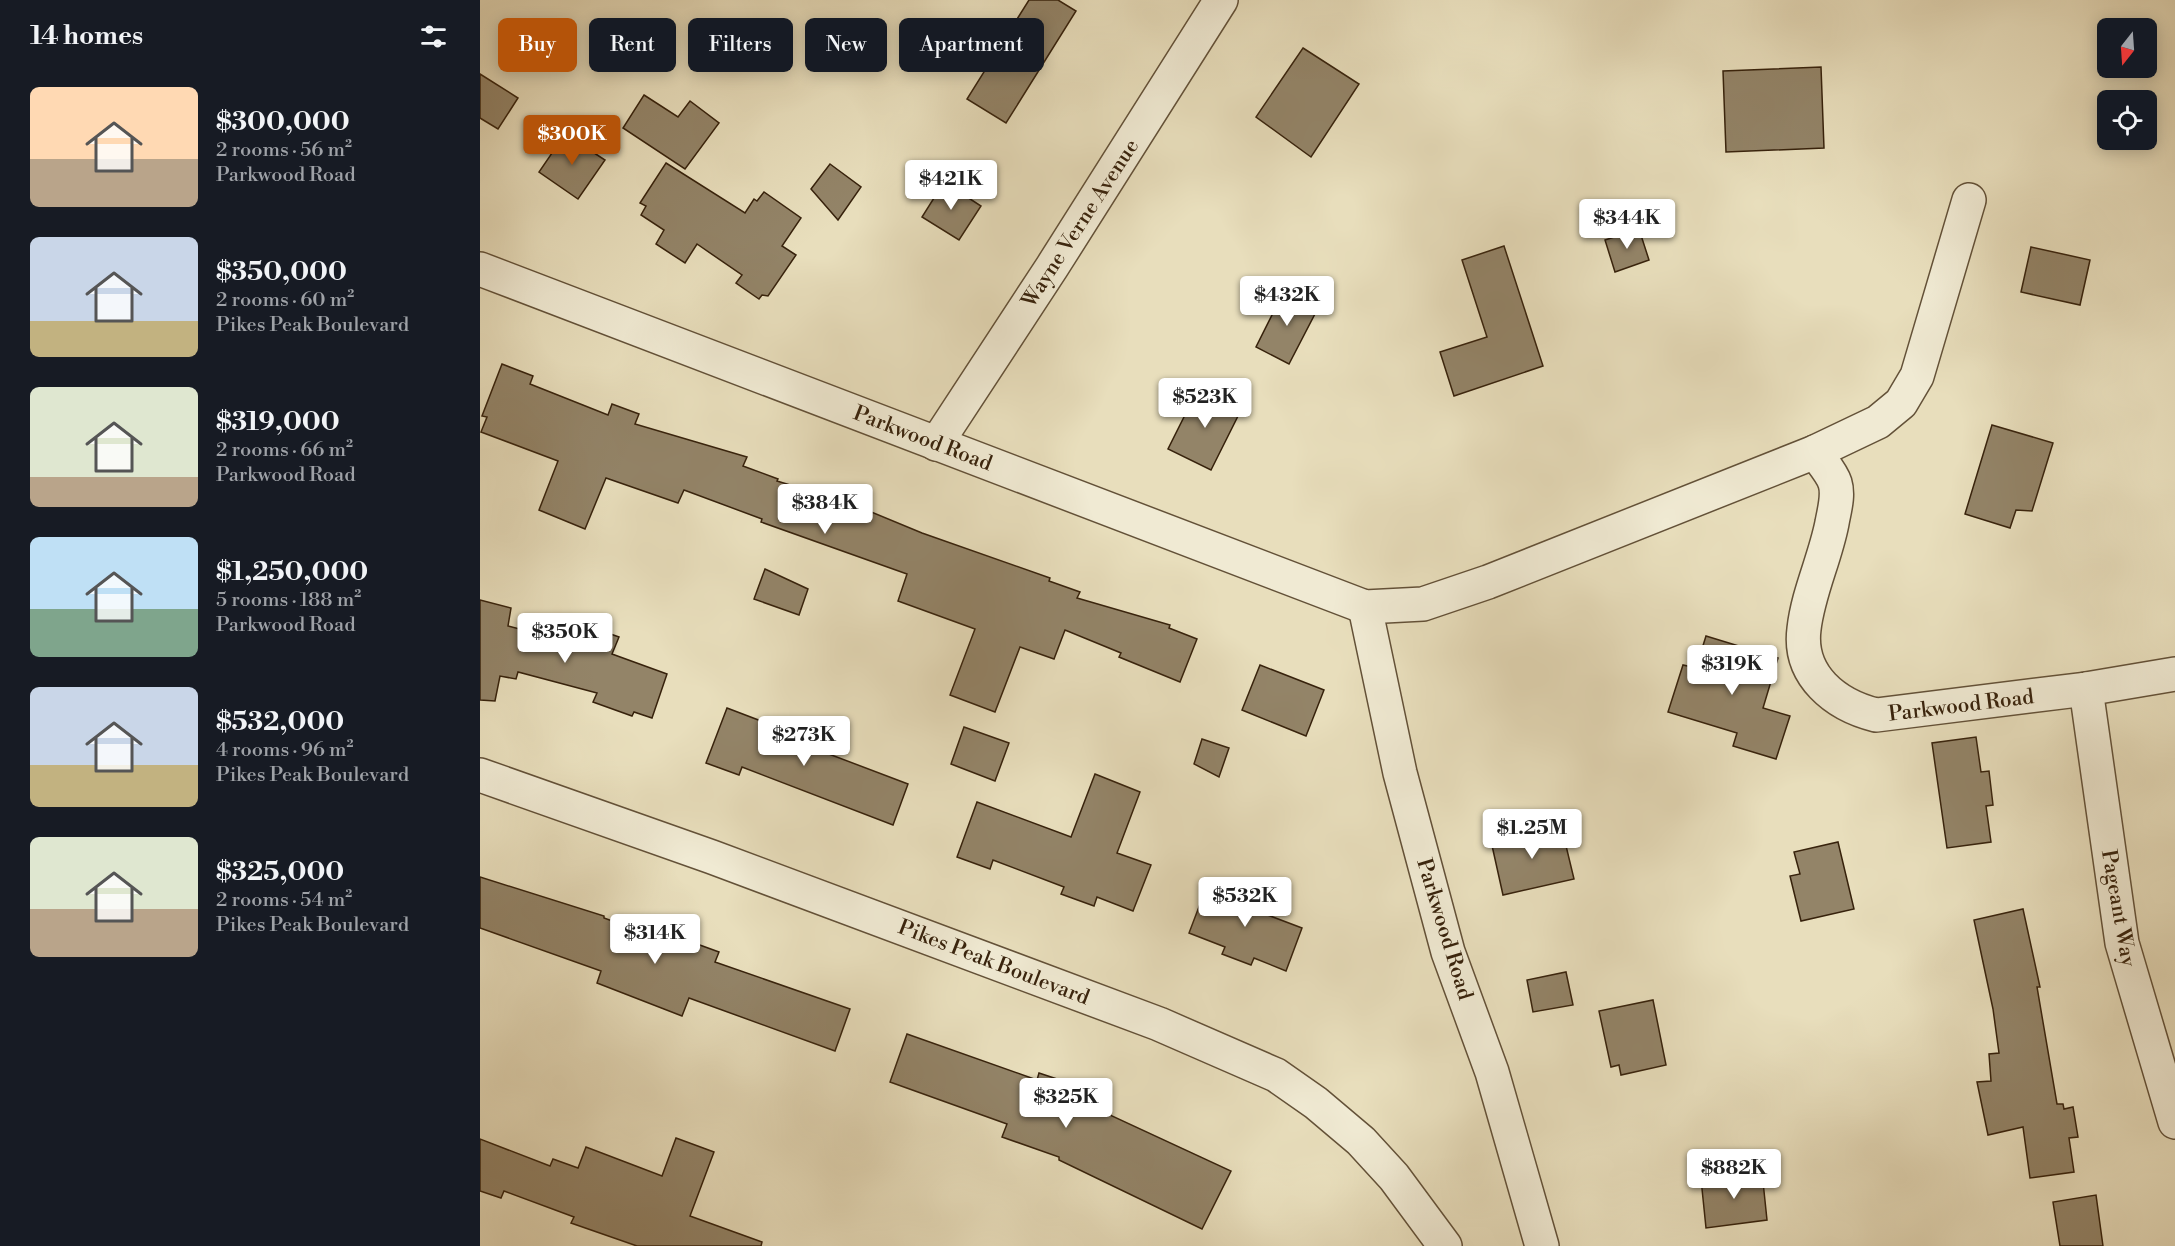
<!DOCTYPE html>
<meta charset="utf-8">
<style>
body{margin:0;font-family:"Libre Bodoni",serif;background:#242831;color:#f1f3f6;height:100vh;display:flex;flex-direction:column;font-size:22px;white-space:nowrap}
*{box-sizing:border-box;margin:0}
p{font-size:20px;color:#9ea1a6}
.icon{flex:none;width:33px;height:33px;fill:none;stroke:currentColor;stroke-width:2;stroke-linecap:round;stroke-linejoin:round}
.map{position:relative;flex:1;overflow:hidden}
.drawer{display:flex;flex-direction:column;background:#171b24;width:480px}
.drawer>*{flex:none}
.hud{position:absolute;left:18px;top:18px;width:570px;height:54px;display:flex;gap:12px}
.needle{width:39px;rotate:197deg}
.buttons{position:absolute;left:1617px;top:18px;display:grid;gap:12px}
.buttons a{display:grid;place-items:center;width:60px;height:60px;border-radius:9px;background:#171b24;box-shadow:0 3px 15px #0003;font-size:30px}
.price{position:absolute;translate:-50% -51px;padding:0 14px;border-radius:6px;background:#fff;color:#222;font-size:20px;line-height:39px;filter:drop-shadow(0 2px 3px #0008)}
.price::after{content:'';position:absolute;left:50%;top:36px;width:18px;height:14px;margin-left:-9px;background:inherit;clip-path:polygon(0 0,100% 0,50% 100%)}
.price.current{background:#b45309;color:#fff}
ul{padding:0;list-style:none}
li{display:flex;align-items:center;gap:18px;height:150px;padding:0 30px}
li span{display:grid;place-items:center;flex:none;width:168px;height:120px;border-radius:9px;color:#555}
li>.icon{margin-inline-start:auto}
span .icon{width:72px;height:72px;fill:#fffc;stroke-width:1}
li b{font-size:26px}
h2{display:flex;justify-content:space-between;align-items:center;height:72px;padding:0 30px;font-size:26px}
.tag{padding:0 21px;border-radius:9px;background:#171b24;box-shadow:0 3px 15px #0003;font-size:21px;line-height:54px}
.tag.current{background:#b45309;color:#fff}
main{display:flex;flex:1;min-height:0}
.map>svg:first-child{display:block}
</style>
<main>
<section class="drawer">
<h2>14 homes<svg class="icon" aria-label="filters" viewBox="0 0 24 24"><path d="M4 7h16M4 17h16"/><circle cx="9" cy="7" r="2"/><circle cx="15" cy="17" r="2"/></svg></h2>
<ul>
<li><span style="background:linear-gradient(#ffd9b3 60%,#b9a48a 0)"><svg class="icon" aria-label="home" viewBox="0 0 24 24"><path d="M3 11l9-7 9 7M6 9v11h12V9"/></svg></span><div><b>$300,000</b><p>2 rooms · 56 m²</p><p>Parkwood Road</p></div></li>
<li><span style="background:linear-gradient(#c9d6e8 70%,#c2b280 0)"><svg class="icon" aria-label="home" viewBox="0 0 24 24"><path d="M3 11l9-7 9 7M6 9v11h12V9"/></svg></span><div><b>$350,000</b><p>2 rooms · 60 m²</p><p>Pikes Peak Boulevard</p></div></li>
<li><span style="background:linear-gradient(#dfe7d0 75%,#b9a48a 0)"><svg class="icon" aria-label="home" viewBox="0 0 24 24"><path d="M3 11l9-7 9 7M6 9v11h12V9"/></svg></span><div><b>$319,000</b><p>2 rooms · 66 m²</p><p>Parkwood Road</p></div></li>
<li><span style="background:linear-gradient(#bfe0f5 60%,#7fa58c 0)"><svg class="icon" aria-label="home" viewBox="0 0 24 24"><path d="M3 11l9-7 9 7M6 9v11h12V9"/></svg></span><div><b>$1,250,000</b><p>5 rooms · 188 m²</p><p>Parkwood Road</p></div></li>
<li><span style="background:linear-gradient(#c9d6e8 65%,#c2b280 0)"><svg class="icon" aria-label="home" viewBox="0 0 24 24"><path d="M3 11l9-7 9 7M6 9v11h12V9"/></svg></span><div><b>$532,000</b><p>4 rooms · 96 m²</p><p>Pikes Peak Boulevard</p></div></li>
<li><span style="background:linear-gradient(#dfe7d0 60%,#b9a48a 0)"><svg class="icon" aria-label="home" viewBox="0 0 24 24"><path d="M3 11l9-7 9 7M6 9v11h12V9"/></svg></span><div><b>$325,000</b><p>2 rooms · 54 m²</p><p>Pikes Peak Boulevard</p></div></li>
</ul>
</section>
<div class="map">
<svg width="1695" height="1246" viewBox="0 0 1695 1246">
<rect width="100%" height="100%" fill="#e8debc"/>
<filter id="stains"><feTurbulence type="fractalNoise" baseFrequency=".00333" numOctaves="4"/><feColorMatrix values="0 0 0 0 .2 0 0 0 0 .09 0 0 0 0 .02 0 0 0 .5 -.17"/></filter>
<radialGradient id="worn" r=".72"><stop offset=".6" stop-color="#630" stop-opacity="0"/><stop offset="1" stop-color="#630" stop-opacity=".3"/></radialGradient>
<g fill="#938468" stroke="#37220c" stroke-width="1.5">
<path d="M 549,0 L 578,0 L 596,11 L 526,123 L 487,99 Z"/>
<path d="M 823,48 L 879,84 L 831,157 L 776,117 Z"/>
<path d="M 1341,67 L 1344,148 L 1246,152 L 1243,71 Z"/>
<path d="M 0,74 L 38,98 L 18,129 L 0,118 Z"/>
<path d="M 164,95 L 198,117 L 210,101 L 239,123 L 205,169 L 143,128 Z"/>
<path d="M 85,134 L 125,160 L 98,199 L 59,172 Z"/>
<path d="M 186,163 L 265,213 L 274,199 L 277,201 L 284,192 L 321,218 L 302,246 L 316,255 L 288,296 L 282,295 L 279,299 L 256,283 L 262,275 L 217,244 L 205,263 L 176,244 L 184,230 L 161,215 L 166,206 L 160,203 Z"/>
<path d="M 350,164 L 381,187 L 358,220 L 331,189 Z"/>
<path d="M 464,182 L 501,206 L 479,240 L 442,217 Z"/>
<path d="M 1159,229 L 1169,260 L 1135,272 L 1125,240 Z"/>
<path d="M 1024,246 L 1063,366 L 974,396 L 960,352 L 1007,337 L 982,260 Z"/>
<path d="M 1551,247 L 1610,260 L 1600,305 L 1541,292 Z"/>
<path d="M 804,291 L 838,308 L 809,364 L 776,347 Z"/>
<path d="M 22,364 L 53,376 L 50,384 L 128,415 L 132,404 L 159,414 L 155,424 L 267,457 L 263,466 L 298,479 L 297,481 L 372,504 L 442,533 L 570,578 L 569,581 L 600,592 L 597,598 L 690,625 L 689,628 L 717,639 L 700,682 L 639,657 L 641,653 L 585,630 L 574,659 L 540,647 L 515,712 L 470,695 L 495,629 L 418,601 L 427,574 L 281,522 L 282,519 L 204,490 L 198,503 L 126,478 L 105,529 L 59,510 L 78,461 L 1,432 L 7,417 L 2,416 Z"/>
<path d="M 719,387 L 756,404 L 752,410 L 759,414 L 731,470 L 688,449 Z"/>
<path d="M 1512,425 L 1573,443 L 1552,511 L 1536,510 L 1530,528 L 1485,514 Z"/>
<path d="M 285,569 L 328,589 L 319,615 L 274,599 Z"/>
<path d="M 0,600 L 31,608 L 28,626 L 101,645 L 108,626 L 139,637 L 132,654 L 187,674 L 172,718 L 154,712 L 152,716 L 113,702 L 117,693 L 38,672 L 36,679 L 20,676 L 15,701 L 0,700 Z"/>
<path d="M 1226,636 L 1298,658 L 1283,708 L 1310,716 L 1296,759 L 1253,746 L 1257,733 L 1188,712 L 1203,665 L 1216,668 Z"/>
<path d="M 780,665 L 844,690 L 826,736 L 762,710 Z"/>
<path d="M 247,708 L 315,734 L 312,740 L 428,784 L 413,825 L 262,767 L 259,775 L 226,763 Z"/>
<path d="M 484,727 L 529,743 L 515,781 L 471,764 Z"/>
<path d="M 1496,737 L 1501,772 L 1509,771 L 1513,805 L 1506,806 L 1511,842 L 1467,848 L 1452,743 Z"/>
<path d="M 722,739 L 749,748 L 739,777 L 714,764 Z"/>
<path d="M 615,774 L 660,792 L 637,853 L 671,865 L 653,911 L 617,897 L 614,906 L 581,894 L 584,887 L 513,860 L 510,869 L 477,857 L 497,802 L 591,837 Z"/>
<path d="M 1081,825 L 1094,879 L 1023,895 L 1011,841 Z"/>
<path d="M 1358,842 L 1374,909 L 1321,921 L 1310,876 L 1320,874 L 1314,852 Z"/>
<path d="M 0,877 L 124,916 L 124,918 L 203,947 L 206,940 L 239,952 L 235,962 L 370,1009 L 355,1051 L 209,998 L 202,1016 L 117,983 L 121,971 L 0,928 Z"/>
<path d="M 751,881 L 784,893 L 777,911 L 822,928 L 806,971 L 774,958 L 771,965 L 742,954 L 745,947 L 709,933 L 725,891 L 744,898 Z"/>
<path d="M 1543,909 L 1560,987 L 1557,987 L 1577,1104 L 1583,1104 L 1584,1109 L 1593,1107 L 1598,1137 L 1589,1138 L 1594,1172 L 1550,1178 L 1543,1127 L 1508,1135 L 1497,1082 L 1511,1081 L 1509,1054 L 1519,1053 L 1513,1009 L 1494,920 Z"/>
<path d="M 1086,972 L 1093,1005 L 1053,1012 L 1047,980 Z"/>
<path d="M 1173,1000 L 1186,1065 L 1141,1075 L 1139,1065 L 1131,1067 L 1119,1011 Z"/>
<path d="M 427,1034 L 557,1080 L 559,1073 L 592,1084 L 587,1096 L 620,1108 L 619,1110 L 751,1171 L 722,1229 L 579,1160 L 579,1157 L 522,1137 L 527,1124 L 410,1082 Z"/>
<path d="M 196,1138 L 234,1152 L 210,1216 L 282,1242 L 281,1246 L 157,1246 L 91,1223 L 94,1217 L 24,1191 L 21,1198 L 0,1191 L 0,1139 L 70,1166 L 73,1159 L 98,1168 L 106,1147 L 182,1176 Z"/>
<path d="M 1282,1172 L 1287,1220 L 1226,1228 L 1221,1179 Z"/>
<path d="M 1616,1195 L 1623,1246 L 1580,1246 L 1573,1202 Z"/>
</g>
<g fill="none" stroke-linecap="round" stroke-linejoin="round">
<defs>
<g id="minor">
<path d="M 0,269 L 885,607 L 943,604 L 1008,582 L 1335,452 L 1398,422 L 1421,403 L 1437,376 L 1489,200"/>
<path d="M 456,444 L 572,267 L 741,0"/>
<path d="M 1335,452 C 1341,461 1352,473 1355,483 C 1359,496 1354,511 1352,523 C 1345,559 1328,593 1324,629 C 1318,676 1356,705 1396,715 L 1606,689 L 1695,674"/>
<path d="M 885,607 L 920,773 L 968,952 L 1012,1072 L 1062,1246"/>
<path d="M 1606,689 L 1642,943 L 1695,1122"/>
<path d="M 0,775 L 232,857 L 679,1024 L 796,1075 L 836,1103 L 881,1141 L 914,1177 L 965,1246"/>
</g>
</defs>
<use href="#minor" stroke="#635138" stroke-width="36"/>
<use href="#minor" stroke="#f0ead3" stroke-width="33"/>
</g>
<g text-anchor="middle" stroke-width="4.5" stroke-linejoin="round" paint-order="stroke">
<g font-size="21" fill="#37220c" stroke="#f0ead3">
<text transform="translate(600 223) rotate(-57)" y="7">Wayne Verne Avenue</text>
<text transform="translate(443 438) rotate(21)" y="7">Parkwood Road</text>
<text transform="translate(1481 705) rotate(-7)" y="7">Parkwood Road</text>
<text transform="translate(1639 908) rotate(80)" y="7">Pageant Way</text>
<text transform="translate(965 929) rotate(73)" y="7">Parkwood Road</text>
<text transform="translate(514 962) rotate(21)" y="7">Pikes Peak Boulevard</text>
</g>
</g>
<rect width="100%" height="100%" filter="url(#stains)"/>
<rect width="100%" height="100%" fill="url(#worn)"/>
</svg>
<div class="buttons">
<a><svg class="needle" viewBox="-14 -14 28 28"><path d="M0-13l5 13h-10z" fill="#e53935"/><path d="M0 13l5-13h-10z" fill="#9ea1a6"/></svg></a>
<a><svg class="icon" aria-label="locate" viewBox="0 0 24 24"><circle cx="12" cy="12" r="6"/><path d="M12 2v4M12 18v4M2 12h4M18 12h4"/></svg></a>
</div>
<b class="price current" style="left:92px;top:166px">$300K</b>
<b class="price" style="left:471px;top:211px">$421K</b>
<b class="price" style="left:1147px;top:250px">$344K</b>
<b class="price" style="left:807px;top:327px">$432K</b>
<b class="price" style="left:725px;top:429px">$523K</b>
<b class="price" style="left:345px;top:535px">$384K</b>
<b class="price" style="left:85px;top:664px">$350K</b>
<b class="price" style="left:1252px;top:696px">$319K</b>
<b class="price" style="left:324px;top:767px">$273K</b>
<b class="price" style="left:1052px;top:860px">$1.25M</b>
<b class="price" style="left:765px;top:928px">$532K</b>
<b class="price" style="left:175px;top:965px">$314K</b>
<b class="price" style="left:586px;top:1129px">$325K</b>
<b class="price" style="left:1254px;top:1200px">$882K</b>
<div class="hud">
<a class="tag current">Buy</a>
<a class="tag">Rent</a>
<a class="tag">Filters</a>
<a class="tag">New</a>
<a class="tag">Apartment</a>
</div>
</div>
</main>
